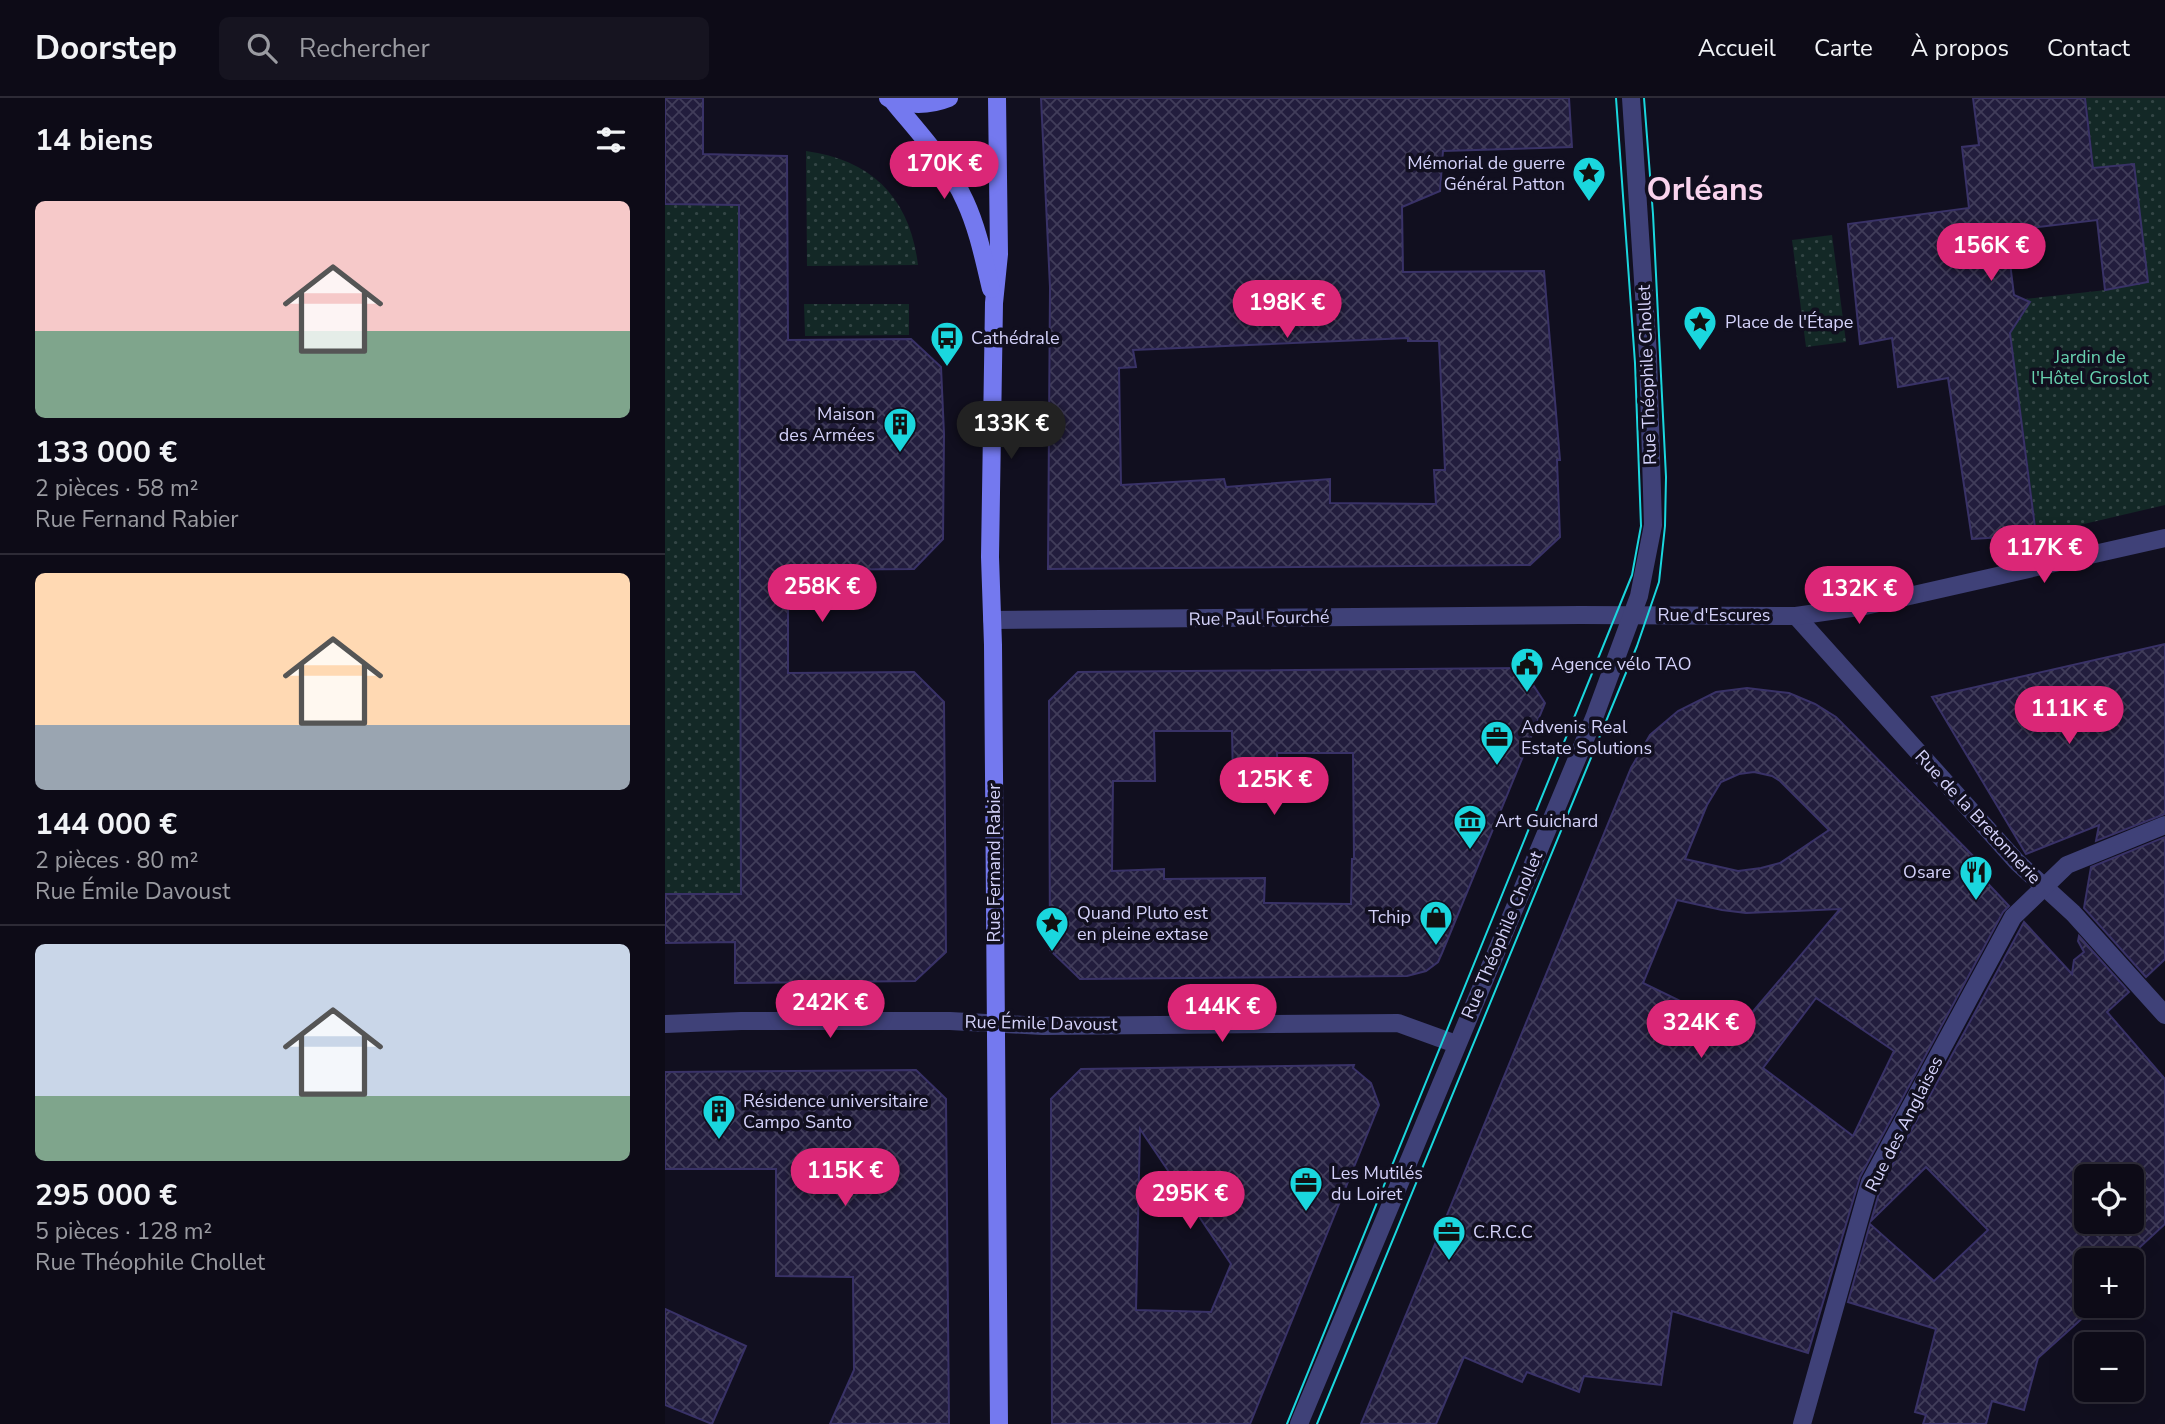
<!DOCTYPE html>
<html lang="fr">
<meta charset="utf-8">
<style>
body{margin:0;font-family:"Nunito Sans",sans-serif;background:#161420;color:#f1f3f6;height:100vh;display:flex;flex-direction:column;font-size:26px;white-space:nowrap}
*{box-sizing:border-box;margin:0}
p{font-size:23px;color:#9a9ba1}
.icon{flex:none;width:38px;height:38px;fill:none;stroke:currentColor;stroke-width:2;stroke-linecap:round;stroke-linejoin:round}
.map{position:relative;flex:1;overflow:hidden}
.details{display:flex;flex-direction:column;background:#0d0b17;width:665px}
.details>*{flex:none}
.controls{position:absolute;left:1409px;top:1066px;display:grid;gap:14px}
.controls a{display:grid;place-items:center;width:70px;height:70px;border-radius:10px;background:#0d0b17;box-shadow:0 7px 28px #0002,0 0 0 2px #2d2b36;font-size:35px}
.price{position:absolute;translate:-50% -60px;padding:0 16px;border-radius:24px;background:#db2777;color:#fff;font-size:23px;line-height:46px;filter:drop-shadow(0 2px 4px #0008)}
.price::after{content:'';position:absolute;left:50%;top:42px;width:21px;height:16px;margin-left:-10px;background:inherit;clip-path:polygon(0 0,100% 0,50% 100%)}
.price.active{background:#222;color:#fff}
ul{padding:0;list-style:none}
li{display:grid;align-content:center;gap:14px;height:371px;padding:0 35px}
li+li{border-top:2px solid #2d2b36}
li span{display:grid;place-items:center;height:217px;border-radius:10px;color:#555}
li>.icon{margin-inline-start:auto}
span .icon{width:126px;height:126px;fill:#fffc;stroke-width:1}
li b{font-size:30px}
h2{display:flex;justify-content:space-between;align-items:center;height:84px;padding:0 35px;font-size:30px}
header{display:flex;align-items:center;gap:42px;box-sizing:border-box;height:98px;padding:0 35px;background:#0d0b17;border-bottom:2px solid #2d2b36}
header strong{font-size:33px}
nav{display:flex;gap:38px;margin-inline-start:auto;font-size:24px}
.search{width:490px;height:63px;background:#161420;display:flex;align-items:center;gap:18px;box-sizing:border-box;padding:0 24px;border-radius:10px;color:#9a9ba1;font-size:26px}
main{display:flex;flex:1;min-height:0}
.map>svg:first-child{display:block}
</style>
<header>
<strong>Doorstep</strong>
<div class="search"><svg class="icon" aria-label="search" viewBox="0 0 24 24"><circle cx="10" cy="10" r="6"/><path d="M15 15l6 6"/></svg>Rechercher</div>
<nav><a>Accueil</a><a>Carte</a><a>À propos</a><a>Contact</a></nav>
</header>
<main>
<section class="details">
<h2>14 biens<svg class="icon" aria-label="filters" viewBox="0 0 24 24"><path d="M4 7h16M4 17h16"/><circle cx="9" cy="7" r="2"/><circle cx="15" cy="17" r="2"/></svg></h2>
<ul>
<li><span style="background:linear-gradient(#f6c9c9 60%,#7fa58c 0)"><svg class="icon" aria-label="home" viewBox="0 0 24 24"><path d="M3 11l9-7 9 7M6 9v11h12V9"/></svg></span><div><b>133 000 €</b><p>2 pièces · 58 m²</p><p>Rue Fernand Rabier</p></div></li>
<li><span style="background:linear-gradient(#ffd9b3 70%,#9aa5b1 0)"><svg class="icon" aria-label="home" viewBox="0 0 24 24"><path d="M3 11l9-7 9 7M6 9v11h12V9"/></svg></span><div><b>144 000 €</b><p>2 pièces · 80 m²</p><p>Rue Émile Davoust</p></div></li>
<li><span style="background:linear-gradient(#c9d6e8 70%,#7fa58c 0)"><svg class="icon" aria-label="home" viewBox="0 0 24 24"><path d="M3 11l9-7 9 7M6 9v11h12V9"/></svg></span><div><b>295 000 €</b><p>5 pièces · 128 m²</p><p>Rue Théophile Chollet</p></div></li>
</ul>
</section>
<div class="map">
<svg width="1500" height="1326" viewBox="0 0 1500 1326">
<defs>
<pattern id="green-dots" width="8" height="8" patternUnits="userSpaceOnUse" patternTransform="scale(1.75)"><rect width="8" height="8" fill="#132826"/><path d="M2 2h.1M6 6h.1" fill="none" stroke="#344646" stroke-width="1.8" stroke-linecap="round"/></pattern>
<pattern id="building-cross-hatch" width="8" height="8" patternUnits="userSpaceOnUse" patternTransform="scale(1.75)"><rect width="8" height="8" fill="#221d3d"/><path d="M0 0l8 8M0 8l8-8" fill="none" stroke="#413d5a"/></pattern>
</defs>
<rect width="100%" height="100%" fill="#110f1f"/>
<g fill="url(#green-dots)">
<path d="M 1421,0 L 1500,0 L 1500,407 L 1372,437 L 1344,222 L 1355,219 L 1361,211 L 1360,201 L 1441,192 L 1483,183 L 1469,66 L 1429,70 Z"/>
<path d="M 141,53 C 208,62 245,101 253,167 L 142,168 Z"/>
<path d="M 73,88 L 75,193 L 75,797 L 0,796 L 0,106 L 38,106 Z"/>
<path d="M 1167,137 L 1181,244 L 1141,249 L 1127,142 Z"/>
<path d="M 139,206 L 244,206 L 244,237 L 140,238 Z"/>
</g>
<g fill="url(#building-cross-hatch)" stroke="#393267" stroke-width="2" fill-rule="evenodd">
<path d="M 0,0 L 38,0 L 38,56 L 122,58 L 123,242 L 246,241 L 276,269 L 279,336 L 278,441 L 249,471 L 123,472 L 123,575 L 249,574 L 279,604 L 281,854 L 250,883 L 70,885 L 70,844 L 0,845 L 0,796 L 76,796 L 74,107 L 0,106 Z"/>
<path d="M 376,0 L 904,0 L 907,49 L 778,53 L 775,93 L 737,109 L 738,174 L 879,173 L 895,362 L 892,362 L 895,439 L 865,467 L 383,471 L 385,189 ZM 743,240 L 743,243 L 774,243 L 780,372 L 769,372 L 771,406 L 665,405 L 665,381 L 561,389 L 559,381 L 456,387 L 454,270 L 471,269 L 468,252 Z"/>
<path d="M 1308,0 L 1420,0 L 1428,70 L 1469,66 L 1483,184 L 1440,192 L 1432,122 L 1341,133 L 1349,197 L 1365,204 L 1345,235 L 1371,437 L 1307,441 L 1283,280 L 1233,289 L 1227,240 L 1195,246 L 1183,126 L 1304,110 L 1297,49 L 1314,47 Z"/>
<path d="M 1500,546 L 1500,716 L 1431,743 L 1434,727 L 1361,756 L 1267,599 Z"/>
<path d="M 857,570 L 880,605 L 777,855 L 773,864 L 761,873 L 742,878 L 415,881 L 385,852 L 384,603 L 413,574 ZM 489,633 L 567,633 L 568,685 L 613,685 L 612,655 L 688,655 L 689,761 L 687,761 L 686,806 L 599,805 L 600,780 L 499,781 L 499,771 L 447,773 L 448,683 L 490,683 Z"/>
<path d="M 1082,590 L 1124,595 L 1150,606 L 1171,619 L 1321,771 L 1313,775 L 1344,808 L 1338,814 L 1195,1079 L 1143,1255 L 1007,1213 L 996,1287 L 919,1278 L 914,1294 L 862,1274 L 857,1284 L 799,1259 L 771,1326 L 696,1326 L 966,670 L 985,637 L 1013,613 L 1051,594 ZM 1089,674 L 1107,678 L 1115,683 L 1164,732 L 1115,765 L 1096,770 L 1073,773 L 1020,761 L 1042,707 L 1056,684 L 1074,676 ZM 1012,802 L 1057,812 L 1081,815 L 1175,811 L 1073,931 L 978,885 ZM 1151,900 L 1229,953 L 1188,1038 L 1098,970 Z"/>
<path d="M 1500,739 L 1500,861 L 1481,879 L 1419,810 L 1426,769 Z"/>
<path d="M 1359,824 L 1407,876 L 1409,862 L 1419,854 L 1413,843 L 1414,838 L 1464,894 L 1442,914 L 1500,981 L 1500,1126 L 1461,1162 L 1421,1162 L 1421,1198 L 1411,1208 L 1431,1208 L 1373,1260 L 1359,1312 L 1327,1303 L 1321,1326 L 1258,1326 L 1261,1317 L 1250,1314 L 1271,1231 L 1183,1204 L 1205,1126 L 1269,1183 L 1323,1132 L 1261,1069 L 1206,1123 L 1216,1088 ZM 1421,1078 L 1466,1078 L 1466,1124 L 1421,1124 Z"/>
<path d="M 689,967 L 688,970 L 706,985 L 714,1007 L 585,1326 L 387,1326 L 386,1001 L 416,971 ZM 475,1031 L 566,1166 L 546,1214 L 471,1212 Z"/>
<path d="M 251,972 L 281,1001 L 284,1326 L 165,1326 L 189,1272 L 188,1179 L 111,1178 L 111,1071 L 0,1071 L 0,974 Z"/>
<path d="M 0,1211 L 81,1248 L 47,1326 L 0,1307 Z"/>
</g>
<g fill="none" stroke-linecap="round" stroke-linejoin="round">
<g stroke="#3f4178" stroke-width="18">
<path d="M 1131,518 L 1352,764 L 1408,815 L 1500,917"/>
<path d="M 327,522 L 915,517 L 1131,518 L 1200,508 L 1500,440"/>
<path d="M 0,926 L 76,923 L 285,923 L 378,928 L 733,925 L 791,946"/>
<path d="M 634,1326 L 929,620 L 974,498 L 988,427 L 983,258 L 966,0"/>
<path d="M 1137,1326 L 1205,1084 L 1348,819 L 1402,767 L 1500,727"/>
</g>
<g stroke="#7479ef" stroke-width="18">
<path d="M 223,0 C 243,8 264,8 284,0"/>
<path d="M 332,0 L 334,156 L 329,205 L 325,459 L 328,547 L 334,1326"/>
<path d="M 227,2 C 253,34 283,65 300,103 C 313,131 319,162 326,191"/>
</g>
<g stroke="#1ad7de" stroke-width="2">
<path d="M 622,1326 L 967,477 L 976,428 L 970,265 L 951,0"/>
<path d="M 652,1326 L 972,548 L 994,484 L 1000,428 L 1001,379 L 988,116 L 979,0"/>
</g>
</g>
<defs>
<symbol id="sight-pin" viewBox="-11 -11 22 30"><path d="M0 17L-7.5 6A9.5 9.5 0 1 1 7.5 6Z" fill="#1ad7de" stroke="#110f1f"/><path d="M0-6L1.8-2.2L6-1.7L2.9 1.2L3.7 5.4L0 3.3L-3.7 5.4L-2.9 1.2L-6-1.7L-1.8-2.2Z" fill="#111"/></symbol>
<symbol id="bus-pin" viewBox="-11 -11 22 30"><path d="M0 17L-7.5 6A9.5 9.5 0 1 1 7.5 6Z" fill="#1ad7de" stroke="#110f1f"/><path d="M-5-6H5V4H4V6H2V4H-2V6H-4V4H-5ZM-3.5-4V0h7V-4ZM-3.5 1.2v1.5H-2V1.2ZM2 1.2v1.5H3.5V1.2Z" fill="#111"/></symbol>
<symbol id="building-pin" viewBox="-11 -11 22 30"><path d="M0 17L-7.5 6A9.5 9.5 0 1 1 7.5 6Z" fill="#1ad7de" stroke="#110f1f"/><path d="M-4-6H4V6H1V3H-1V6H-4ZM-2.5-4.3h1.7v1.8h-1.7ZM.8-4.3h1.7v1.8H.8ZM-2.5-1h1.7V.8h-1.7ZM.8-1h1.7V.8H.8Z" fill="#111"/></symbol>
<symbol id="civic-pin" viewBox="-11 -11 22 30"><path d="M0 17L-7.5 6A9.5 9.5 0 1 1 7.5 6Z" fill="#1ad7de" stroke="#110f1f"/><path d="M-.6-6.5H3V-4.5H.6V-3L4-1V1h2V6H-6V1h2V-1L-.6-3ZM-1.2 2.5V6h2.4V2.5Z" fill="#111"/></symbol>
<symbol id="office-pin" viewBox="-11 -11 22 30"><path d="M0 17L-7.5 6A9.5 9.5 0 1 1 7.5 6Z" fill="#1ad7de" stroke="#110f1f"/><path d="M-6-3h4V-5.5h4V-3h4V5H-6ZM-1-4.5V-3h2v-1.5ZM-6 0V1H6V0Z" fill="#111"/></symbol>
<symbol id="museum-pin" viewBox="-11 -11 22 30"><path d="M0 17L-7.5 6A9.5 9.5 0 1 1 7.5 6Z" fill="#1ad7de" stroke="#110f1f"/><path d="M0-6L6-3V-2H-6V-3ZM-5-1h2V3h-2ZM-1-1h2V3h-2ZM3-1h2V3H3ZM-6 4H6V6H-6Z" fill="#111"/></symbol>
<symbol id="restaurant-pin" viewBox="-11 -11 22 30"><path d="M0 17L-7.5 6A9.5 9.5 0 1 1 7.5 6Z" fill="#1ad7de" stroke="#110f1f"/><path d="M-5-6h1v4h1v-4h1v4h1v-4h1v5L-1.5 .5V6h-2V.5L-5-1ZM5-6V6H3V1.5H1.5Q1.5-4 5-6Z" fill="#111"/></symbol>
<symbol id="shop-pin" viewBox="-11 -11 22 30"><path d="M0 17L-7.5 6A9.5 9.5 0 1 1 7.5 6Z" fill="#1ad7de" stroke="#110f1f"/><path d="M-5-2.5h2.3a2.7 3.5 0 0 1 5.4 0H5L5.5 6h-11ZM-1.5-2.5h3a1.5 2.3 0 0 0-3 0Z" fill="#111"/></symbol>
</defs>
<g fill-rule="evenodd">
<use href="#sight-pin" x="905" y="56" width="38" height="52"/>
<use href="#sight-pin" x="1016" y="205" width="38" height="52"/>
<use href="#bus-pin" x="263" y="221" width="38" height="52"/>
<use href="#building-pin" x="216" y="307" width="38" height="52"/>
<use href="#civic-pin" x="843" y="547" width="38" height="52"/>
<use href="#office-pin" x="813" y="620" width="38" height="52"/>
<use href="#museum-pin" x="786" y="704" width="38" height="52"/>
<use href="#restaurant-pin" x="1292" y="755" width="38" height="52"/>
<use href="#shop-pin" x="752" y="800" width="38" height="52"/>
<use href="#sight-pin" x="368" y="806" width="38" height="52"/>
<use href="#building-pin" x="35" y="994" width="38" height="52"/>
<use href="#office-pin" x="622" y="1066" width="38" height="52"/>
<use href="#office-pin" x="765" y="1115" width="38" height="52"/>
</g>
<g text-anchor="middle" stroke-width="7" stroke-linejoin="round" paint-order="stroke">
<g font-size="18" fill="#d4d2fa" stroke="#110f1f" text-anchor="start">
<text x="900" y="71" text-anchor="end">Mémorial de guerre<tspan x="900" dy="21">Général Patton</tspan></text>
<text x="1060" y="230">Place de l'Étape</text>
<text x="306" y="246">Cathédrale</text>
<text x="210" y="322" text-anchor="end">Maison<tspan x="210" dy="21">des Armées</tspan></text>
<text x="886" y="572">Agence vélo TAO</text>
<text x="856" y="635">Advenis Real<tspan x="856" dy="21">Estate Solutions</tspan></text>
<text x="830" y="729">Art Guichard</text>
<text x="1286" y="780" text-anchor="end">Osare</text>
<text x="412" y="821">Quand Pluto est<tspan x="412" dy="21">en pleine extase</tspan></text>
<text x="746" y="825" text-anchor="end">Tchip</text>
<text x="78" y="1009">Résidence universitaire<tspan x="78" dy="21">Campo Santo</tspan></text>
<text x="666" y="1081">Les Mutilés<tspan x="666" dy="21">du Loiret</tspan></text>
<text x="808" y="1140">C.R.C.C</text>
</g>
<g font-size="18" fill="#67d1af" stroke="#110f1f">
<text x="1425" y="265">Jardin de<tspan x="1425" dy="21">l'Hôtel Groslot</tspan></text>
</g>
<g font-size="18" fill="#d4d2fa" stroke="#110f1f">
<text transform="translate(982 277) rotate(-92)" y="6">Rue Théophile Chollet</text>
<text x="1049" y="523">Rue d'Escures</text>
<text transform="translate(594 520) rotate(-1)" y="6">Rue Paul Fourché</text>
<text transform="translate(1313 719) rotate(47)" y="6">Rue de la Bretonnerie</text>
<text transform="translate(329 765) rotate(-90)" y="6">Rue Fernand Rabier</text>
<text transform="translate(837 837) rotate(-67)" y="6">Rue Théophile Chollet</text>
<text transform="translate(376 925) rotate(1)" y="6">Rue Émile Davoust</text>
<text transform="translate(1239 1026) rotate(-63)" y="6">Rue des Anglaises</text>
</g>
<g font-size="32" font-weight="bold" fill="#fad4ee" stroke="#110f1f">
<text x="1040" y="102">Orléans</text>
</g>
</g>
</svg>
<div class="controls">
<a><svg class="icon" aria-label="locate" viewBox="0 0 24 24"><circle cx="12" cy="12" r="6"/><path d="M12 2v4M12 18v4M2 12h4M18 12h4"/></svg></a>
<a>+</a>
<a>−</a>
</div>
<b class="price" style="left:279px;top:103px">170K €</b>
<b class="price" style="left:1326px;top:185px">156K €</b>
<b class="price" style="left:622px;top:242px">198K €</b>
<b class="price active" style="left:346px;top:363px">133K €</b>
<b class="price" style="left:1379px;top:487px">117K €</b>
<b class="price" style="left:157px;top:526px">258K €</b>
<b class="price" style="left:1194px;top:528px">132K €</b>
<b class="price" style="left:1404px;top:648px">111K €</b>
<b class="price" style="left:609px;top:719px">125K €</b>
<b class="price" style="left:165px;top:942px">242K €</b>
<b class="price" style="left:557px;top:946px">144K €</b>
<b class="price" style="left:1036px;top:962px">324K €</b>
<b class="price" style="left:180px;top:1110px">115K €</b>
<b class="price" style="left:525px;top:1133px">295K €</b>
</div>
</main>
